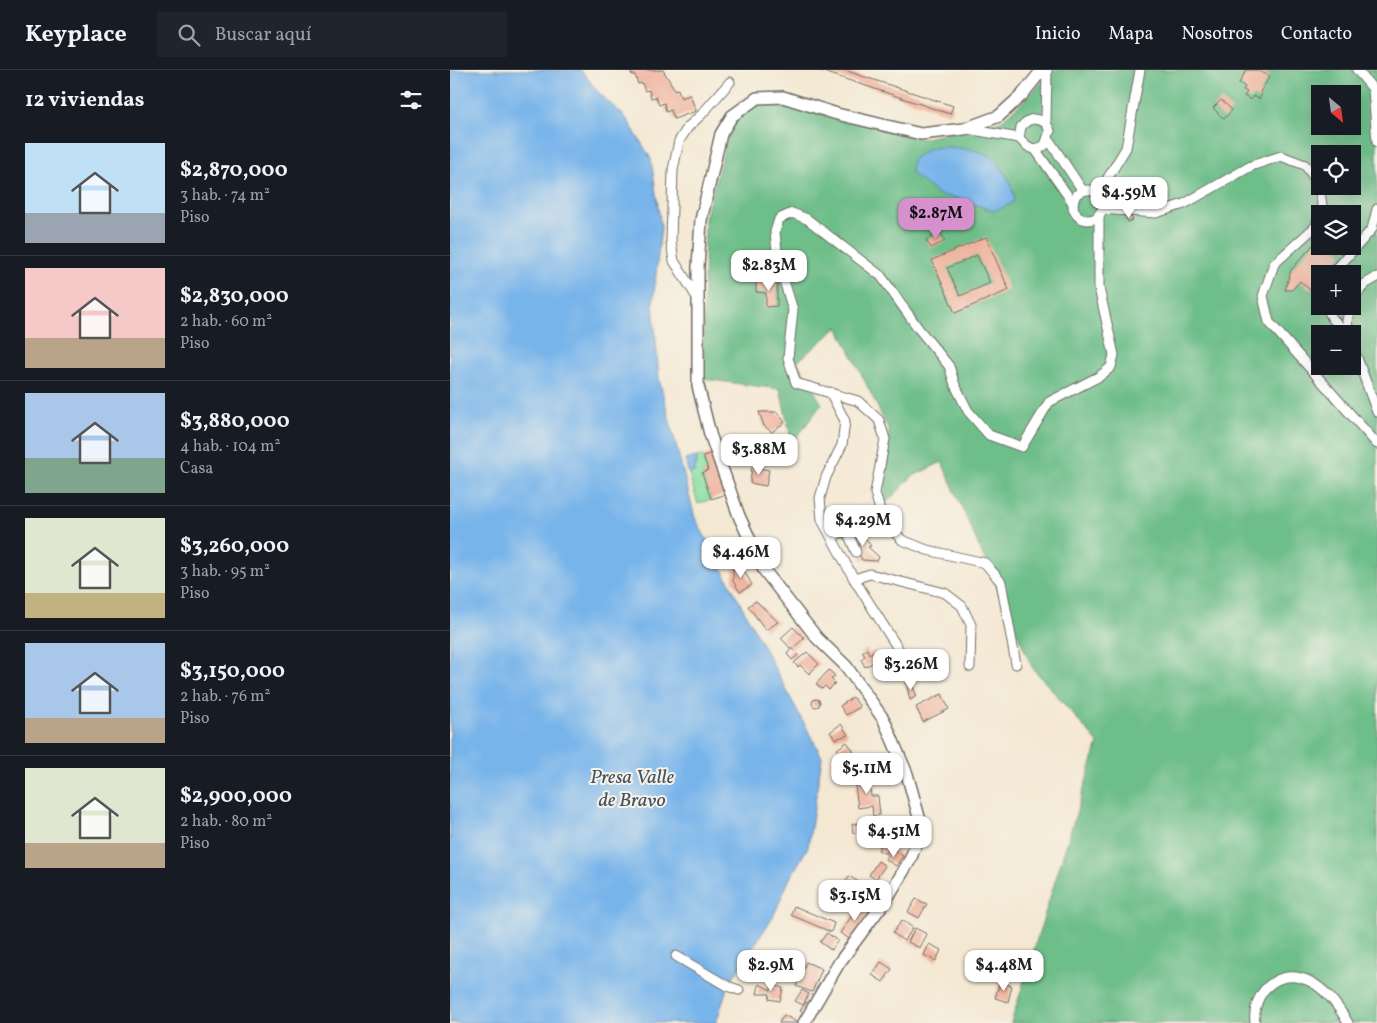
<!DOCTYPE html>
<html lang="es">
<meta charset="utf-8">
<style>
body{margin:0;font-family:Vollkorn,serif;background:#20242c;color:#f1f3f6;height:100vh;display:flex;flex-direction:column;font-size:19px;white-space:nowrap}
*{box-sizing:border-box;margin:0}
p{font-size:16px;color:#9ea1a6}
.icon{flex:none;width:28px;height:28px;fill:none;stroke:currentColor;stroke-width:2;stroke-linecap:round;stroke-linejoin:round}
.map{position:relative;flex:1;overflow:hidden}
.drawer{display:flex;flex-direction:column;background:#171b24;width:450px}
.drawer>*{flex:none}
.needle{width:32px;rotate:151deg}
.buttons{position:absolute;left:861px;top:15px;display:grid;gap:10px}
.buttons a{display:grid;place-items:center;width:50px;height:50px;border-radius:0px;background:#171b24;box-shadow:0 5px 20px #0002;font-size:25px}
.price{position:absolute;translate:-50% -42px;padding:0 11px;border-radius:10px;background:#fff;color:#222;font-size:16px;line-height:32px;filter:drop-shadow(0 1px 2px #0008)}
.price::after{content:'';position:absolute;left:50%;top:30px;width:15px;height:11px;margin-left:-8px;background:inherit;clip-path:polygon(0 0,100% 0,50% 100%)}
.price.current{background:#d690ce;color:#111}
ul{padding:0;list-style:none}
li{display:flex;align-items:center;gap:15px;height:125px;padding:0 25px}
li+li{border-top:1px solid #363941}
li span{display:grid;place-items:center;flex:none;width:140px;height:100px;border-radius:0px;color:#555}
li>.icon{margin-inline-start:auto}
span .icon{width:60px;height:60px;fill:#fffc;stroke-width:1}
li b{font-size:21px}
h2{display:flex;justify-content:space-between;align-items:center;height:60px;padding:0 25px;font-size:21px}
header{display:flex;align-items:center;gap:30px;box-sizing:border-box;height:70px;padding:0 25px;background:#171b24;border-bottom:1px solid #363941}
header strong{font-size:24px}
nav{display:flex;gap:28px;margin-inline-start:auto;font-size:18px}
.search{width:350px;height:45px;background:#20242c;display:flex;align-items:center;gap:12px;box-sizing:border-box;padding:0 18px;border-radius:0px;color:#9ea1a6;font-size:19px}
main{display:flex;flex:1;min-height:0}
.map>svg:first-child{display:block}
</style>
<header>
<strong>Keyplace</strong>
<div class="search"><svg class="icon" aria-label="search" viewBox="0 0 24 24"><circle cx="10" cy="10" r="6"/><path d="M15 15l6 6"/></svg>Buscar aquí</div>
<nav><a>Inicio</a><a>Mapa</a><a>Nosotros</a><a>Contacto</a></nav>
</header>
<main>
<section class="drawer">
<h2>12 viviendas<svg class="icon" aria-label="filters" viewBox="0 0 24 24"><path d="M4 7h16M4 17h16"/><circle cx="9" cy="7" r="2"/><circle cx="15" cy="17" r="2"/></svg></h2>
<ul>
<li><span style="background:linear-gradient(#bfe0f5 70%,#9aa5b1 0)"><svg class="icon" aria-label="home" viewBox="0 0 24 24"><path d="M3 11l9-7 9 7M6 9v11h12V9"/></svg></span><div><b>$2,870,000</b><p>3 hab. · 74 m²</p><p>Piso</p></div></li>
<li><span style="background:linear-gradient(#f6c9c9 70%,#b9a48a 0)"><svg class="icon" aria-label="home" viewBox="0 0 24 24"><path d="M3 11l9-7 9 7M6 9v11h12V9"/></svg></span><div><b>$2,830,000</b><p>2 hab. · 60 m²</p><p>Piso</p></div></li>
<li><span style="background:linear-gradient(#a9c7e8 65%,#7fa58c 0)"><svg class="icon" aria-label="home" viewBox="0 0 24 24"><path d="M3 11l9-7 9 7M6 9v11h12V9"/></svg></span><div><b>$3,880,000</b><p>4 hab. · 104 m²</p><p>Casa</p></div></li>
<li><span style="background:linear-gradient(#dfe7d0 75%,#c2b280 0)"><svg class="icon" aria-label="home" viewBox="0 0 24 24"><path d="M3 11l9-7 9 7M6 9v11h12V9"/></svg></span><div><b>$3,260,000</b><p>3 hab. · 95 m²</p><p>Piso</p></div></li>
<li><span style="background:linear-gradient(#a9c7e8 75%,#b9a48a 0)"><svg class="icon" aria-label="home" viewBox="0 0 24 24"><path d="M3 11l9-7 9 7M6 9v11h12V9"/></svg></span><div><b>$3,150,000</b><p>2 hab. · 76 m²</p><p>Piso</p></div></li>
<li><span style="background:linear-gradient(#dfe7d0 75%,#b9a48a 0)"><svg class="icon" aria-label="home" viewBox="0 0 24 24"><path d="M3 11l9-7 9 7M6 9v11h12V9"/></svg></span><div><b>$2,900,000</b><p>2 hab. · 80 m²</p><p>Piso</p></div></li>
</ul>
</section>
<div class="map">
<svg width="927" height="953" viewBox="0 0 927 953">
<rect width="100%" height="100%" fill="#f7f3e8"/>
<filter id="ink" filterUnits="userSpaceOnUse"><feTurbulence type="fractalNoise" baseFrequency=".02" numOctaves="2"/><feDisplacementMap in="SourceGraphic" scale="10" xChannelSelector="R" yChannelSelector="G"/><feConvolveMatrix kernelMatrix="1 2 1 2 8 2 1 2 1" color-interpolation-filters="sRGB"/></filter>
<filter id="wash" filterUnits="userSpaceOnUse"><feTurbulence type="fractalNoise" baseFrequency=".0096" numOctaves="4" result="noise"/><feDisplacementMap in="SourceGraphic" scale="20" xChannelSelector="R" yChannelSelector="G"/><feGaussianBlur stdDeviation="1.12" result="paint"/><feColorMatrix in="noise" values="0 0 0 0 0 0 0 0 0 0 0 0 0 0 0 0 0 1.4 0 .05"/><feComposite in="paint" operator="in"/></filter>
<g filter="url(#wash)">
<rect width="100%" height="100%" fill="#f4e8d3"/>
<path fill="#88e0a4" stroke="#5a8668" d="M 253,386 L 258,400 L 252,403 L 261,429 L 248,434 L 239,404 L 244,402 L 247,387 Z"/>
<path fill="#6ebe8a" stroke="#4c745a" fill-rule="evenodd" d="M 603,0 L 927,0 L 927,953 L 561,953 L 648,673 L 582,597 L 492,392 L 463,406 L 434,435 L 439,360 L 388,257 L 347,292 L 372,334 L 342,373 L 330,319 L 253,309 L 255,148 L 282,51 L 309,34 L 330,31 L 471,69 L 551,51 L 576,29 ZM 870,24 L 902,24 L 902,56 L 870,56 ZM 870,84 L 902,84 L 902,116 L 870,116 ZM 870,144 L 902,144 L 902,176 L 870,176 ZM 870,204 L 902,204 L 902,236 L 870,236 ZM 870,264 L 902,264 L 902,296 L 870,296 Z"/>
<g fill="#77b4ea" stroke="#51708a">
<path d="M 0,0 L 131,0 L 148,22 L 177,49 L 201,89 L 211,157 L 203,233 L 209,309 L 245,448 L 372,687 L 358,777 L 340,808 L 323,847 L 278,915 L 266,953 L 0,953 Z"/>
<path d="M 501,77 C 513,79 533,79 543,88 C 550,94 570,124 562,133 C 558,136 549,138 544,141 L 506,128 L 489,125 L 461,103 L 462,90 L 479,78 Z"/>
<path d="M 247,387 L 244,402 L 239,404 L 235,390 Z"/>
</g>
<g id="blocks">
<g fill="#efb29c" fill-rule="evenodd">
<path d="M 180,0 L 213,0 L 225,20 L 228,19 L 231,28 L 240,25 L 246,41 L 224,49 L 221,40 L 216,42 L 214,33 L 209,35 L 206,27 L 201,28 L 199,20 L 195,21 L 192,13 L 188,14 L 185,5 L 182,5 Z"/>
<path d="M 368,0 L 394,0 L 503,36 L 500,44 Z"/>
<path d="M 796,0 L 806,0 L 820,6 L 810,22 L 812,24 L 809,29 L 803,26 L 801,30 L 794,26 L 797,22 L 793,20 L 795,17 L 789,13 Z"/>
<path d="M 771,30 L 782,40 L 774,49 L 763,38 Z"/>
<path d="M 680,145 L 683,150 L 678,152 L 676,148 Z"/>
<path d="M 490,162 L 495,171 L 481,178 L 476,170 Z"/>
<path d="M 536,167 L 559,220 L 505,243 L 482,190 ZM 527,185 L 540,213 L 510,226 L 497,198 Z"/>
<path d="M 870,167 L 870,176 L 883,176 L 892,184 L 874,204 L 870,204 L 870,208 L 860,220 L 850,211 L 842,220 L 835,220 L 841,200 Z"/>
<path d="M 306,212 L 327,212 L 327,236 L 316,237 L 316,223 L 306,222 Z"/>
<path d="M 309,342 L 327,342 L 335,352 L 322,362 L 314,356 Z"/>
<path d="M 263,383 L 277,424 L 261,429 L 252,403 L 258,400 L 253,386 Z"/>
<path d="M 302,397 L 319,400 L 316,416 L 300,413 Z"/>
<path d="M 409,460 L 421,476 L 418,477 L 429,487 L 427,491 L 412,490 L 399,462 Z"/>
<path d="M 291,495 L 302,515 L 290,522 L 283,511 L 283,499 Z"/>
<path d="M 306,531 L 328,552 L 316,560 L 298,536 Z"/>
<path d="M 343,557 L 354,568 L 342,579 L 348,585 L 342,590 L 337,584 L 341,579 L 331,568 Z"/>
<path d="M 417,579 L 419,584 L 424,581 L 429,589 L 415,597 L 411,589 L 415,586 L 412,582 Z"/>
<path d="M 357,582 L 369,594 L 359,604 L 350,595 L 348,597 L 344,593 Z"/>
<path d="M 379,600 L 385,606 L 381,609 L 385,613 L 379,620 L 375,616 L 372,619 L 366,614 Z"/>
<path d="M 460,611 L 467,626 L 460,630 L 456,613 Z"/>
<path d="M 492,624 L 499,639 L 473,652 L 466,637 Z"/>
<path d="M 403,627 L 410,637 L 396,645 L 390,636 Z"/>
<circle cx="366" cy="633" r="4"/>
<path d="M 391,654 L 398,665 L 385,669 L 380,662 Z"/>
<path d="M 397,672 L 404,682 L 394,689 L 387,679 Z"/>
<path d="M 418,703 L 421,726 L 428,726 L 430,745 L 423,746 L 422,736 L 408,738 L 405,715 L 410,715 L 409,704 Z"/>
<path d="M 462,750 L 465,756 L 458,760 L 454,754 Z"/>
<path d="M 435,752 L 435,761 L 403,763 L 402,754 Z"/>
<path d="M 436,765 L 443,768 L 436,784 L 428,780 Z"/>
<path d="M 442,779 L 453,786 L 446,796 L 435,789 Z"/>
<path d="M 428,791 L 435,796 L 426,809 L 419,805 Z"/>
<path d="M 399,806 L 418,818 L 412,828 L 393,815 Z"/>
<path d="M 466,829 L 477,834 L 469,848 L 458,842 Z"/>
<path d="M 410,834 L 420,841 L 401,870 L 390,863 Z"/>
<path d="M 344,836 L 384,853 L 381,862 L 341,845 Z"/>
<path d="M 452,850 L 463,858 L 454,871 L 443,863 Z"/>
<path d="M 465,858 L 477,864 L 470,878 L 458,872 Z"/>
<path d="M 377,863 L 388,871 L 381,880 L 370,872 Z"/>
<path d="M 479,874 L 491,880 L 486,891 L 474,885 Z"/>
<path d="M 559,885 L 570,888 L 565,905 L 554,902 Z"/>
<path d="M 356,892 L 372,899 L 362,922 L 346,916 Z"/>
<path d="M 431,892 L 442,899 L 433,912 L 422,905 Z"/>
<path d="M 550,912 L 562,916 L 558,932 L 545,928 Z"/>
<path d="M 309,914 L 321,920 L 322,915 L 333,918 L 330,931 L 319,929 L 320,924 L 307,924 Z"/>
<path d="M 352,920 L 359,924 L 353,935 L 345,931 Z"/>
<path d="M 356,932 L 362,936 L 357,945 L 350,941 Z"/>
<path d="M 334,945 L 348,953 L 329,953 Z"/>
</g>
</g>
</g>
<g filter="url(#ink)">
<use href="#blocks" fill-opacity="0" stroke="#716d66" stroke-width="1"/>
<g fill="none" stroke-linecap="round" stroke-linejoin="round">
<defs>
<g id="minor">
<path d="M 907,0 L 923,19 L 927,72"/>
<path d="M 517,59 L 569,68 C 577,77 584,83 595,75 L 600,61 L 596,53 L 597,0"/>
<path d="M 569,68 L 571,57 C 578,48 586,47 596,53"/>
<path d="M 599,70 L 633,121"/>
<path d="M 585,79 L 623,133"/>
<circle cx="638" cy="135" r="15"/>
<path d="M 648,124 L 676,78 L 690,0"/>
<path d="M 652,139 L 706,143 L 734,134 L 801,96 L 831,86 L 855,95 L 869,114 L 872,135 L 866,156 L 824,194 L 813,226 L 819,252 L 927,374"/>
<path d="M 882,204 L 922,159 L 927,139"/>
<path d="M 248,229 L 224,191 L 221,172 L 223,100 L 229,71 L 238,57 L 252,44 L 280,12"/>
<path d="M 902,230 L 915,214 L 927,207"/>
<path d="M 876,236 L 882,248 L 897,264"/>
<path d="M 899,264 L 897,251 L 900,236"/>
<path d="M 902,274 L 927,342"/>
<path d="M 380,322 L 395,351 L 392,375 L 376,407 L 370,428 L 372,450 L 404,509 L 466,607"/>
<path d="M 380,460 L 384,466 L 392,462 L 398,463 L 406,482"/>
<path d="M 404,509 L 420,504 L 495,523 L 512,536 L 521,555 L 520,597"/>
<path d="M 566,594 L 551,512 L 535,493 L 477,480 L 452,470 L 433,450 L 425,423 L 435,369 L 429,350 L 408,331 L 346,313 L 338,288 L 343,240 L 328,191 L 325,162 L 329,149 L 342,143 L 357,149 L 431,206 L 468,258 L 499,296 L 505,315 L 518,341 L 539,365 L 572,377 L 599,332 L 650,306 L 661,297 L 664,285 L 649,218 L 649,144"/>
<path d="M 226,886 L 277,916 L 289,920"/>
<path d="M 805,953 C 801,923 829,896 859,911 C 876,919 889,937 898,953"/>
</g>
<path id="major" d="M 354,953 L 389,893 L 438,827 L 460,790 L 468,769 L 469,747 L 457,704 L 434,650 L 396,596 L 367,568 L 314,500 L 289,446 L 260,364 L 248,316 L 248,197 L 251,150 L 271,64 L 282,46 L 307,28 L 333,27 L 387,44 L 471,64 L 514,59 L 549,46 L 572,25 L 592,0"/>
</defs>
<use href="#minor" stroke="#716d66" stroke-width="11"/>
<use href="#major" stroke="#716d66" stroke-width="14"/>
<use href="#minor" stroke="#fff" stroke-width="9"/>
<use href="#major" stroke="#fff" stroke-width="11"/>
</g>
</g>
<g text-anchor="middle" stroke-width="4" stroke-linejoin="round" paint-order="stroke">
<g font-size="20" font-style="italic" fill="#425464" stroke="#f7f3e8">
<text x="182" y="713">Presa Valle<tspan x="182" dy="23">de Bravo</tspan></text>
</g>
</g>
</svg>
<div class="buttons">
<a><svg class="needle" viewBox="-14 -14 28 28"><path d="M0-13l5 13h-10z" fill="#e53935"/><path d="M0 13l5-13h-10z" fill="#9ea1a6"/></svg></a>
<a><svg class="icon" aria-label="locate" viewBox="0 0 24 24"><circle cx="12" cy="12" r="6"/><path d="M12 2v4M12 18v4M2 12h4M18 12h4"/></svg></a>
<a><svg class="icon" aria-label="layers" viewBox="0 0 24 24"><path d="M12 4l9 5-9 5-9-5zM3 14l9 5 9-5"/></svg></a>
<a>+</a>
<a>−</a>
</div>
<b class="price" style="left:679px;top:149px">$4.59M</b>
<b class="price current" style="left:486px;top:170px">$2.87M</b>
<b class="price" style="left:319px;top:222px">$2.83M</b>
<b class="price" style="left:309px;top:406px">$3.88M</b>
<b class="price" style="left:413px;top:477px">$4.29M</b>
<b class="price" style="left:291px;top:509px">$4.46M</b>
<b class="price" style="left:461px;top:621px">$3.26M</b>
<b class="price" style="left:417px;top:725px">$5.11M</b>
<b class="price" style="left:444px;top:788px">$4.51M</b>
<b class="price" style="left:405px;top:852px">$3.15M</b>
<b class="price" style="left:321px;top:922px">$2.9M</b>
<b class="price" style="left:554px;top:922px">$4.48M</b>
</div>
</main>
